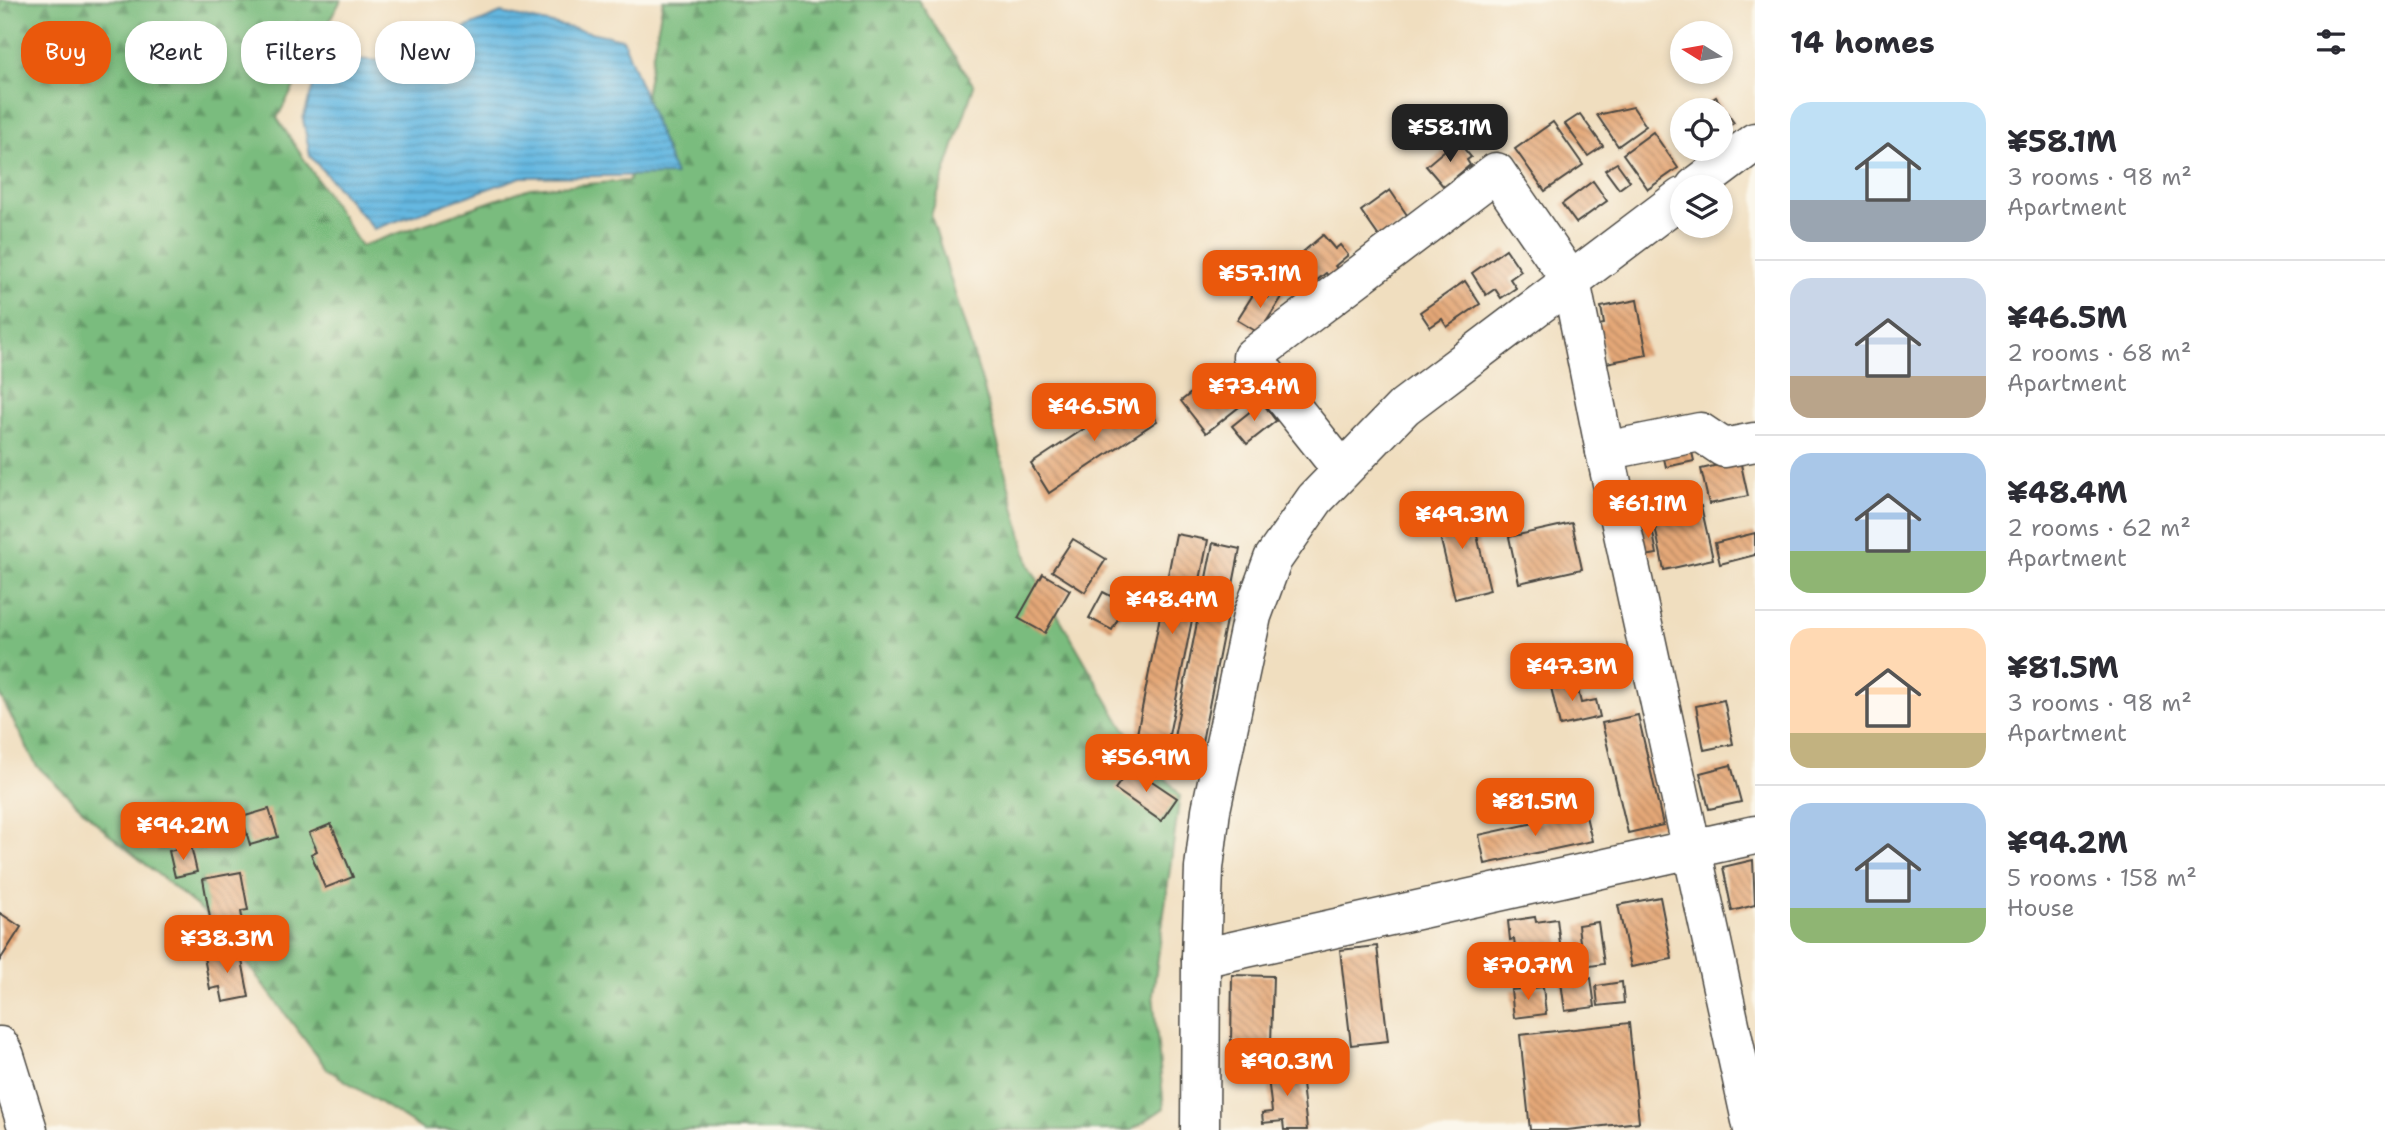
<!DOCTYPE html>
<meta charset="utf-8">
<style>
body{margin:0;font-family:"Shantell Sans",sans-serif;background:#f7f7f7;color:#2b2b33;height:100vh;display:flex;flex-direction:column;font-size:26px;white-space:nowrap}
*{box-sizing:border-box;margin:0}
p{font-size:23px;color:#7c7c81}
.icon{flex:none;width:38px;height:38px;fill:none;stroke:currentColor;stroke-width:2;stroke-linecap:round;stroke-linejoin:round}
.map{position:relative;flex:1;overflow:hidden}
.details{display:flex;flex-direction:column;background:#fff;width:630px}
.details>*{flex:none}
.top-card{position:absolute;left:21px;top:21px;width:665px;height:63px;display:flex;gap:14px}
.needle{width:46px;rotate:281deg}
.tools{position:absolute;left:1670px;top:21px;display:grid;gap:14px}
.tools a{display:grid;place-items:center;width:63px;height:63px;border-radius:50%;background:#fff;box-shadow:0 4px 10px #0003;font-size:35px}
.price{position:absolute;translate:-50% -60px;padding:0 16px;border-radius:14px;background:#ea580c;color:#fff;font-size:23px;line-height:46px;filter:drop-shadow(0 2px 4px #0008)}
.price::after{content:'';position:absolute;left:50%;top:42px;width:21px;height:16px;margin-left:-10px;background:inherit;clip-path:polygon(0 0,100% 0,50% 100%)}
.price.current{background:#222;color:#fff}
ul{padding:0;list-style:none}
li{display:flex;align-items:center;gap:21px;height:175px;padding:0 35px}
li+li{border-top:2px solid #e1e1e2}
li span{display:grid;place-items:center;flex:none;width:196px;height:140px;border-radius:21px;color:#555}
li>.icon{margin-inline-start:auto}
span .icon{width:84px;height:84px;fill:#fffc;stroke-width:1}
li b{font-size:30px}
h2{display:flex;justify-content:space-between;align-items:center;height:84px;padding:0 35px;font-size:30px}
.pill{padding:0 24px;border-radius:28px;background:#fff;box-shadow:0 4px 10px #0003;font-size:24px;line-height:63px}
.pill.current{background:#ea580c;color:#fff}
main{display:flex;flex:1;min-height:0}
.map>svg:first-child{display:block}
</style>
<main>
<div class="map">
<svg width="1755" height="1130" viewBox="0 0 1755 1130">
<defs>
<pattern id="forest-firs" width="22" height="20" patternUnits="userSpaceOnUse" patternTransform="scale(1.75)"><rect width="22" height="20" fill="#7abc7e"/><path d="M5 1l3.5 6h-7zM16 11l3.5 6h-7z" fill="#649967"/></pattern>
<pattern id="water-rules" width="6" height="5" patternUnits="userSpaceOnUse" patternTransform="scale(1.75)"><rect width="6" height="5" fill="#65b8e1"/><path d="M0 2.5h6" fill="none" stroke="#5396b7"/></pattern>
<pattern id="building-back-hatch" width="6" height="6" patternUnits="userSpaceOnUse" patternTransform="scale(1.75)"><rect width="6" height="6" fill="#e4a777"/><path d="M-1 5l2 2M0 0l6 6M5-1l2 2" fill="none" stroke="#b98862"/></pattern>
</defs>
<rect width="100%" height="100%" fill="#fbf7ec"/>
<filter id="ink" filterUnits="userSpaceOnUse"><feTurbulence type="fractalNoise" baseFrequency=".0143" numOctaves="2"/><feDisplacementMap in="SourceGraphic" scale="14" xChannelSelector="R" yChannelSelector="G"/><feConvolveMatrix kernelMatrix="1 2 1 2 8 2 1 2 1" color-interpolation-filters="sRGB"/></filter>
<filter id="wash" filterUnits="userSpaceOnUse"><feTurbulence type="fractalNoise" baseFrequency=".00686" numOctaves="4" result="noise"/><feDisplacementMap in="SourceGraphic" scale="28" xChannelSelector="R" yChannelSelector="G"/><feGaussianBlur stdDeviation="1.57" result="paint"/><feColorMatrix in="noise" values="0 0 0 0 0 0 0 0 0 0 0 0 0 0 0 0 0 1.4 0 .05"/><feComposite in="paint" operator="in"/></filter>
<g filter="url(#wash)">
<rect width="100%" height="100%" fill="#f0debf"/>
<path fill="url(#forest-firs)" stroke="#527454" stroke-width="2" d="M 0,0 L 341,0 L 277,118 L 361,246 L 530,188 L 629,181 L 663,0 L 918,0 L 974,86 L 931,215 L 983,385 L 1029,565 L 1121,724 L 1180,795 L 1153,994 L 1164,1108 L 1132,1130 L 423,1130 L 327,1069 L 215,921 L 106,832 L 36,765 L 0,695 Z"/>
<path fill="url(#water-rules)" stroke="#487286" stroke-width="2" d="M 501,13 L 623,39 L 675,175 L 521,177 L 374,229 L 310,156 L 303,119 L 322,57 L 385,61 Z"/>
<g id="blocks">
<g fill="url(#building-back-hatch)">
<path d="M 1716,97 L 1734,123 L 1729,126 L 1725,120 L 1720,124 L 1720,110 L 1708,110 L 1704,105 Z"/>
<path d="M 1633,107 L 1646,126 L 1618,146 L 1597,115 Z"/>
<path d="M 1580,114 L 1603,146 L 1588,156 L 1565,124 Z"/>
<path d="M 1553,122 L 1583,165 L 1545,191 L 1515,149 Z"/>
<path d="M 1653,132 L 1678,168 L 1648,189 L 1623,154 Z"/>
<path d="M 1457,140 L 1471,157 L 1467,160 L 1470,165 L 1444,187 L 1426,166 Z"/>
<path d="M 1617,163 L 1630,181 L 1619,189 L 1605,170 Z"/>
<path d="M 1593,181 L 1607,201 L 1576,223 L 1562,204 Z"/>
<path d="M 1390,190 L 1409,218 L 1380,238 L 1361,211 Z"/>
<path d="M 1323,235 L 1335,249 L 1340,245 L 1348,255 L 1335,266 L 1339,270 L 1330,278 L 1326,273 L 1316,281 L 1297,257 Z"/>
<path d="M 1506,249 L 1521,271 L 1510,279 L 1516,288 L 1501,298 L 1495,289 L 1486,295 L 1472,273 Z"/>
<path d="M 1465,281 L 1480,304 L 1447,327 L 1442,319 L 1430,327 L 1420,312 Z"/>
<path d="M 1274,288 L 1284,294 L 1259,333 L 1237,320 L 1256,290 L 1268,298 Z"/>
<path d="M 1637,300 L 1647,355 L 1606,363 L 1599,325 L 1604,324 L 1601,307 Z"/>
<path d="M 1214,375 L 1239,407 L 1206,433 L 1181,401 Z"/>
<path d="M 1138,393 L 1157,421 L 1049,493 L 1031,464 Z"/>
<path d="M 1262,402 L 1276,421 L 1247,444 L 1232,426 Z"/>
<path d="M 1691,448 L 1694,461 L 1666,467 L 1663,454 Z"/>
<path d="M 1740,460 L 1748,496 L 1709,504 L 1701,469 Z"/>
<path d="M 1469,502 L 1490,590 L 1455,599 L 1434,511 Z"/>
<path d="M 1701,506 L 1713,559 L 1664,570 L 1653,517 Z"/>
<path d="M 1572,523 L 1582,569 L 1519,583 L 1509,537 Z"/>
<path d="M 1651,523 L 1657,554 L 1645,556 L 1639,525 Z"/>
<path d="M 1755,533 L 1755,555 L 1720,564 L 1715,543 Z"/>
<path d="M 1176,534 L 1208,540 L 1168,740 L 1137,734 Z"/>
<path d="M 1073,539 L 1106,559 L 1085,592 L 1052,571 Z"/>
<path d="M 1213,543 L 1240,549 L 1201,747 L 1173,742 Z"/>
<path d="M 1043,574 L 1070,590 L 1045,633 L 1018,618 Z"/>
<path d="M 1103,592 L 1126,604 L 1112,630 L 1089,618 Z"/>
<path d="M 1575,677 L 1581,703 L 1596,700 L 1600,717 L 1560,726 L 1550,683 Z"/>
<path d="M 1724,700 L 1733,744 L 1704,750 L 1696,706 Z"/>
<path d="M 1638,715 L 1663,825 L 1628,833 L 1602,723 Z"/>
<path d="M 1731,765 L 1741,802 L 1709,809 L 1700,773 Z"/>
<path d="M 1131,767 L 1177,798 L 1161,821 L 1115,789 Z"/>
<path d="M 269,809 L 278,837 L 250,845 L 242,817 Z"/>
<path d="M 1585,812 L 1592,841 L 1485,864 L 1479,835 Z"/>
<path d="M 331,824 L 353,877 L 325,888 L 311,854 L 317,851 L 309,833 Z"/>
<path d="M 191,846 L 197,872 L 175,877 L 169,851 Z"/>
<path d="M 1753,860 L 1755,905 L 1732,911 L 1723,867 Z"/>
<path d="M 241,872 L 248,910 L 241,911 L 243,923 L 212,929 L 203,879 Z"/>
<path d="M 1660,897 L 1672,959 L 1631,967 L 1618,905 Z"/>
<path d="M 0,913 L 21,927 L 0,960 Z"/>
<path d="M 1535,917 L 1536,922 L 1557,919 L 1563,969 L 1552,971 L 1553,977 L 1519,982 L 1514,939 L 1510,940 L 1508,921 Z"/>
<path d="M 1598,922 L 1604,964 L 1583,967 L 1578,925 Z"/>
<path d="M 1377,946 L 1388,1041 L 1351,1045 L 1340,950 Z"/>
<path d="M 240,950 L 249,997 L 223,1002 L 220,987 L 210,989 L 204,957 Z"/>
<path d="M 1232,975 L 1273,976 L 1271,1044 L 1231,1043 Z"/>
<path d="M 1591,978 L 1595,1007 L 1565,1011 L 1561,982 Z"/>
<path d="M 1622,982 L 1624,1003 L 1598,1006 L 1596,986 Z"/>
<path d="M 1543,987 L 1546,1014 L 1514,1018 L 1511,990 Z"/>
<path d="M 1629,1023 L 1639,1122 L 1567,1130 L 1530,1130 L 1520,1035 Z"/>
<path d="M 1300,1065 L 1307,1130 L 1284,1130 L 1283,1121 L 1263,1123 L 1262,1113 L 1272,1112 L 1267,1069 Z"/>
</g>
</g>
</g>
<g filter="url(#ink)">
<use href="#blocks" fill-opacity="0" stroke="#494641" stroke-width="2"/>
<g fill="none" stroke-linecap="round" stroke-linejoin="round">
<defs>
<g id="minor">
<path d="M 1695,187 L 1755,142"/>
<path d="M 1605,451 L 1700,432 L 1724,448 L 1755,442"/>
<path d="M 1342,470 L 1252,357 L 1496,172 L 1571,281 L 1605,451 L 1753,1130"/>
<path d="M 1201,958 L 1755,835"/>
<path d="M 0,1046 L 5,1056 L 28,1130"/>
<path d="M 1200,1130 L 1201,958 L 1204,868 L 1211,810 L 1252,616 L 1273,559 L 1315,499 L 1404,407 L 1682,197"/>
</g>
</defs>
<use href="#minor" stroke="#494641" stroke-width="41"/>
<use href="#minor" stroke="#fff" stroke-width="38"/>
</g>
</g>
</svg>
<div class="tools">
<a><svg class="needle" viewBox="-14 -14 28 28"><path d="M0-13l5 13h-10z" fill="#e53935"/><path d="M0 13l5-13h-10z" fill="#7c7c81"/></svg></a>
<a><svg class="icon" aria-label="locate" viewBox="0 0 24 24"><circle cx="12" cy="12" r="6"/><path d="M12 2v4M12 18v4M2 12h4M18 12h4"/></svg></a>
<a><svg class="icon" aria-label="layers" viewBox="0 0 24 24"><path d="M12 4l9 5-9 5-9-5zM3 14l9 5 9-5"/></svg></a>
</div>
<b class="price current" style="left:1450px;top:164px">¥58.1M</b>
<b class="price" style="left:1260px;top:310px">¥57.1M</b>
<b class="price" style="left:1254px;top:423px">¥73.4M</b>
<b class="price" style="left:1094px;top:443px">¥46.5M</b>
<b class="price" style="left:1648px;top:540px">¥61.1M</b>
<b class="price" style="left:1462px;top:551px">¥49.3M</b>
<b class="price" style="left:1172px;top:636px">¥48.4M</b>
<b class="price" style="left:1572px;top:703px">¥47.3M</b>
<b class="price" style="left:1146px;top:794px">¥56.9M</b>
<b class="price" style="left:1535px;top:838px">¥81.5M</b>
<b class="price" style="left:183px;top:862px">¥94.2M</b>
<b class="price" style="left:227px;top:975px">¥38.3M</b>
<b class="price" style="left:1528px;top:1002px">¥70.7M</b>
<b class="price" style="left:1287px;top:1098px">¥90.3M</b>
<div class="top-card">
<a class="pill current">Buy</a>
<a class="pill">Rent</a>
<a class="pill">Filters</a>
<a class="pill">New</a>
</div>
</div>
<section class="details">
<h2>14 homes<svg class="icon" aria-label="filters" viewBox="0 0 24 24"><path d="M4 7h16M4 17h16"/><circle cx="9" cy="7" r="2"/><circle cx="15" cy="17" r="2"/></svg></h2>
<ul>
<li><span style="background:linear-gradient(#bfe0f5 70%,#9aa5b1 0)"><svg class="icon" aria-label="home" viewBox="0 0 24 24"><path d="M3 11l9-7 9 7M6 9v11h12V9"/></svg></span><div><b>¥58.1M</b><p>3 rooms · 98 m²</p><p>Apartment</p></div></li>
<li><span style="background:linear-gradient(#c9d6e8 70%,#b9a48a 0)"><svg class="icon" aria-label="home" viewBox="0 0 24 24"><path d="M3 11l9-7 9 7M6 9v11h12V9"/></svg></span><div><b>¥46.5M</b><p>2 rooms · 68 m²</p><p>Apartment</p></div></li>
<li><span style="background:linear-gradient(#a9c7e8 70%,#8fb573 0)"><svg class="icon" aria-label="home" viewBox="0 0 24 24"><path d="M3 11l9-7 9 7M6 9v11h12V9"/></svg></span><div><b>¥48.4M</b><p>2 rooms · 62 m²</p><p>Apartment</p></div></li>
<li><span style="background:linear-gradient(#ffd9b3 75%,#c2b280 0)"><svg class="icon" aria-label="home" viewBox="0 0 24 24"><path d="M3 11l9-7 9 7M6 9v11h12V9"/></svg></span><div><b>¥81.5M</b><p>3 rooms · 98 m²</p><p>Apartment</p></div></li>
<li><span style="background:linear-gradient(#a9c7e8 75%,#8fb573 0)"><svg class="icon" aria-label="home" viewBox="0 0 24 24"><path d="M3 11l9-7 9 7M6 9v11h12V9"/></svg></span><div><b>¥94.2M</b><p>5 rooms · 158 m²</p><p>House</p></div></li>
</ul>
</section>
</main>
